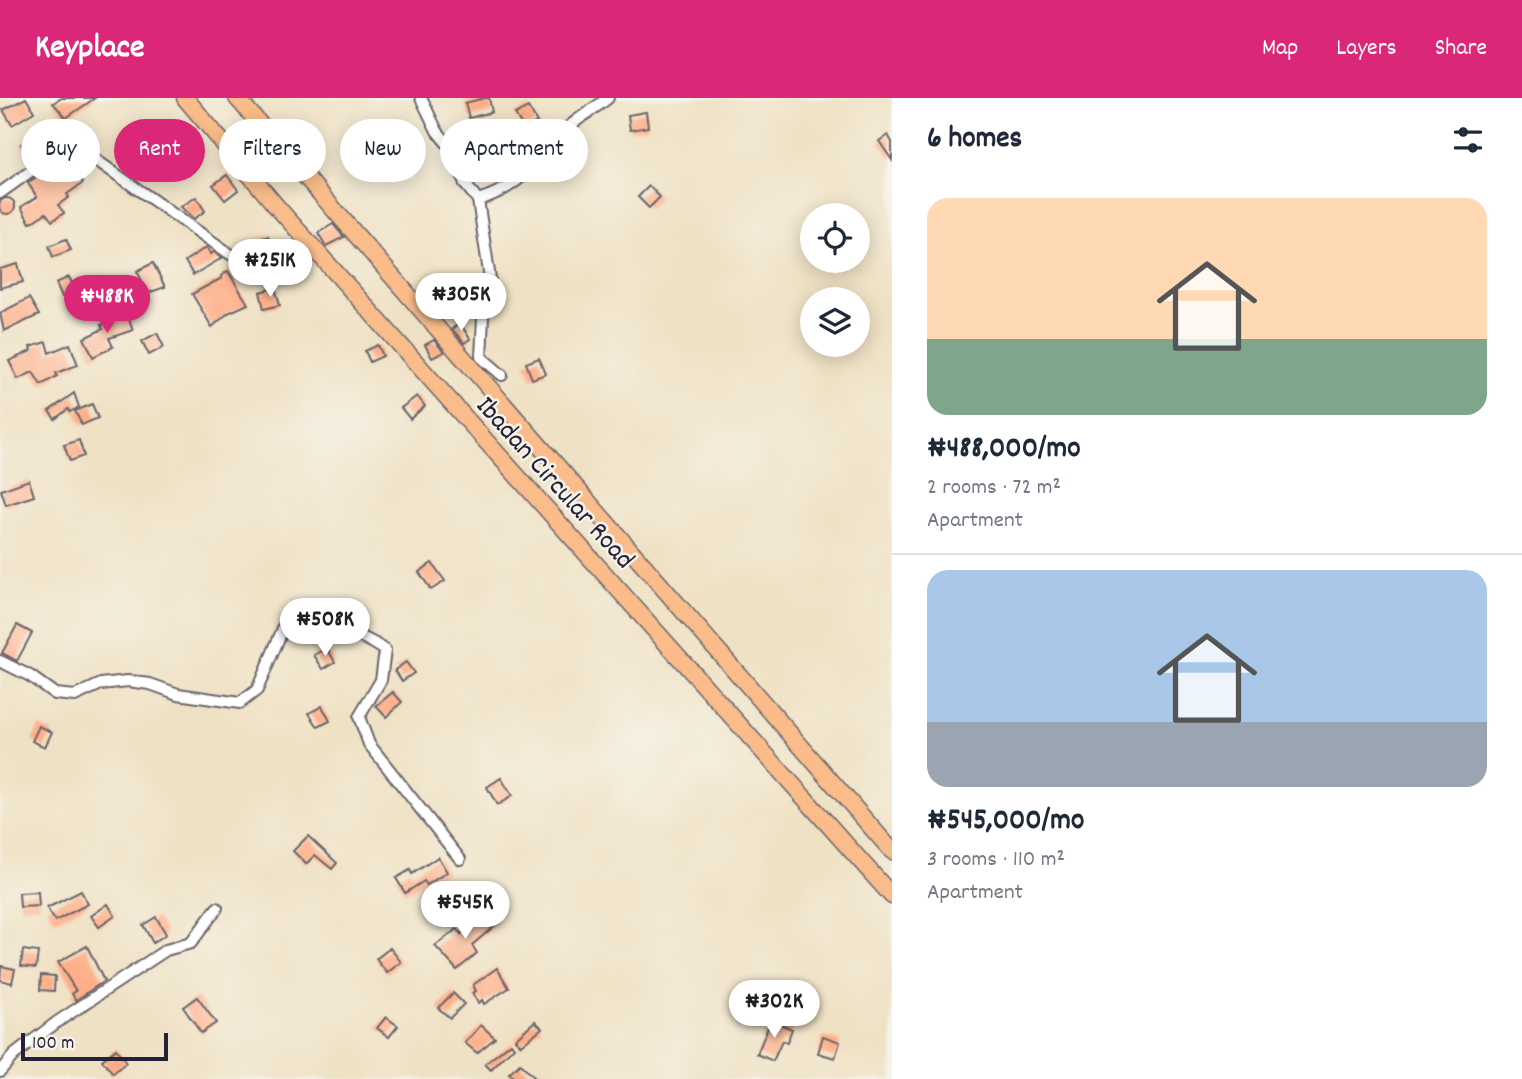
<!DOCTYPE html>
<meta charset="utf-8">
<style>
body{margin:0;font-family:Dekko,sans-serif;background:#f2f2f3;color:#1f2937;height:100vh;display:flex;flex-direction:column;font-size:26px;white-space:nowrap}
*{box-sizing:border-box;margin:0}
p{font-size:23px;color:#747a83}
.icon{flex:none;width:38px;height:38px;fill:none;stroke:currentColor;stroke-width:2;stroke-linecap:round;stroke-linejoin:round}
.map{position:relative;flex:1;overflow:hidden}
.drawer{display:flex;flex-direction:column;background:#fff;width:630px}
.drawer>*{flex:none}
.hud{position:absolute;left:21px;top:21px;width:665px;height:63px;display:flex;gap:14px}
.fabs{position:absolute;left:800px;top:105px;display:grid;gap:14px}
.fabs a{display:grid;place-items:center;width:70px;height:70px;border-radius:50%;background:#fff;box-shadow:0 4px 18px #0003;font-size:35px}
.scale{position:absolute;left:21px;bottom:18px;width:147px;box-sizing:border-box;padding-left:7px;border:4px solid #22223b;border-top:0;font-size:19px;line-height:24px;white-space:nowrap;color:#22223b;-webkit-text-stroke:5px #f7f3e8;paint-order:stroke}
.price{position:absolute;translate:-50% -60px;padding:0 16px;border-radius:24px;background:#fff;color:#222;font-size:23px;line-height:46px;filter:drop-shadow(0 2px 4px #0008)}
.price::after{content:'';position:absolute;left:50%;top:42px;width:21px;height:16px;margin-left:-10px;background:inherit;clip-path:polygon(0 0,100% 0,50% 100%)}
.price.current{background:#db2777;color:#fff}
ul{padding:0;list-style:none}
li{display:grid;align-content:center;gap:14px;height:371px;padding:0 35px}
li+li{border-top:2px solid #e0e1e3}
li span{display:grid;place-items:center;height:217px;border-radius:21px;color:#555}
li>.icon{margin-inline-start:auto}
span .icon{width:126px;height:126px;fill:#fffc;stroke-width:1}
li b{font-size:30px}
h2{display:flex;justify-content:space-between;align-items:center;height:84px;padding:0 35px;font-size:30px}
.chip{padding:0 24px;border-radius:32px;background:#fff;box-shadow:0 4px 18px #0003;font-size:24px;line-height:63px}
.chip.current{background:#db2777;color:#fff}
header{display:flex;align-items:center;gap:42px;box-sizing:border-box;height:98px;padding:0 35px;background:#db2777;color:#fff}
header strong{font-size:33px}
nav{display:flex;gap:38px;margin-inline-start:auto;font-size:24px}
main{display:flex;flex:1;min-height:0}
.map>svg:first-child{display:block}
</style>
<header>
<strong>Keyplace</strong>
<nav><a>Map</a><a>Layers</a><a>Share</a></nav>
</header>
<main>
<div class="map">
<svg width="892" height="981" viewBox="0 0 892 981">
<rect width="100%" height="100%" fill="#f7f3e8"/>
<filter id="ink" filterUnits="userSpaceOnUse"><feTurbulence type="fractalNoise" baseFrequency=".0143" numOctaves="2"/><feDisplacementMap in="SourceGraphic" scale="14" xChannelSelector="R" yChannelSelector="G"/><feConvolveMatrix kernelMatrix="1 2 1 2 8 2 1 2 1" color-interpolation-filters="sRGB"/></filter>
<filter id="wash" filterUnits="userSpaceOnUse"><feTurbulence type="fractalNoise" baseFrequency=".00686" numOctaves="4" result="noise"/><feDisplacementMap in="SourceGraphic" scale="28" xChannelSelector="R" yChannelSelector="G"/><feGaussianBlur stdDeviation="1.57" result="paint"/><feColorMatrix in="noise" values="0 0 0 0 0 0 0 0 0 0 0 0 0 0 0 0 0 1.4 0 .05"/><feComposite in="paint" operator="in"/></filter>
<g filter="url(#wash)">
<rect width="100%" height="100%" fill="#efe1c4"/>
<g id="blocks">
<g fill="#fead87">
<path d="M 26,0 L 34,14 L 12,27 L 3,12 Z"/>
<path d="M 62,0 L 95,0 L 66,20 L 53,5 Z"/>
<path d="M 485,0 L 489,0 L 492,14 L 469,20 L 465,5 Z"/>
<path d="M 528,9 L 537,24 L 524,31 L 515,16 Z"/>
<path d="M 646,14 L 648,29 L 630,32 L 628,17 Z"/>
<path d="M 888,37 L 892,44 L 892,62 L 879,43 Z"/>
<path d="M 37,38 L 43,50 L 27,59 L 21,46 Z"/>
<path d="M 64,59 L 83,85 L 67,96 L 69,99 L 58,107 L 64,115 L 52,123 L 46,115 L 30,125 L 21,109 L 37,99 L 28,85 Z"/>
<path d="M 227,77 L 238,92 L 225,102 L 213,87 Z"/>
<path d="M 649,88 L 660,99 L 649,110 L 638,99 Z"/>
<path d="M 196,99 L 205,113 L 194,121 L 181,109 Z"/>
<circle cx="7" cy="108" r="8"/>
<path d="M 333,126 L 344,139 L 326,148 L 318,135 Z"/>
<path d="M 268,138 L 274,152 L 251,162 L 243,149 Z"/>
<path d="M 66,141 L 71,152 L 53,159 L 49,148 Z"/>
<path d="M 207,149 L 211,156 L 214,154 L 222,160 L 193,177 L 185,163 Z"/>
<path d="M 153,165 L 165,189 L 148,195 L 137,173 Z"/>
<path d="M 18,166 L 23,184 L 0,190 L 0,171 Z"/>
<path d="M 228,173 L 248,206 L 228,215 L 212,229 L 192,196 L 222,180 L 221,178 Z"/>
<path d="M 69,179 L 76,193 L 62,199 L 56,185 Z"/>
<path d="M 275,190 L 280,207 L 264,211 L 260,194 Z"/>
<path d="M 29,200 L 39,217 L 4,233 L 0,215 Z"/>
<path d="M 128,218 L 133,232 L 109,240 L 113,249 L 93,259 L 84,240 L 103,231 L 101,227 Z"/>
<path d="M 460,225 L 470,241 L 464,245 L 452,231 Z"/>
<path d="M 157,235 L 164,249 L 149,257 L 142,243 Z"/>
<path d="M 434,242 L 444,254 L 432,260 L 425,247 Z"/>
<path d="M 46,244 L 49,255 L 70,246 L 78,267 L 56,275 L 57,278 L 41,287 L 33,274 L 18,281 L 9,263 L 31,253 L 30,249 Z"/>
<path d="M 378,247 L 383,258 L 370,264 L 365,253 Z"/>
<path d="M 539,260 L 546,276 L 532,281 L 526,265 Z"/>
<path d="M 74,295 L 79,309 L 70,314 L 68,311 L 55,321 L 49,313 Z"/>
<path d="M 417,298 L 425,308 L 410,321 L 401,310 Z"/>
<path d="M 92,306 L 98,320 L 82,327 L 75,313 Z"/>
<path d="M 79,342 L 84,358 L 70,363 L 64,347 Z"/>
<path d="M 29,382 L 34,398 L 6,407 L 1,392 Z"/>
<path d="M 432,465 L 445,483 L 431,492 L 419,474 Z"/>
<path d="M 17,527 L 32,535 L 17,563 L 2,555 Z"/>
<path d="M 327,550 L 335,564 L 323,571 L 314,557 Z"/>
<path d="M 406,564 L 414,575 L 402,583 L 395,572 Z"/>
<path d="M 393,594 L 402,604 L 386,619 L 376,608 Z"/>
<path d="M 322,608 L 330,623 L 318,629 L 309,615 Z"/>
<path d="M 39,628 L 52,634 L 45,649 L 32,643 Z"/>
<path d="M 501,680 L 512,698 L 497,707 L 487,689 Z"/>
<path d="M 308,738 L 337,765 L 332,771 L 315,757 L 306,766 L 293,753 Z"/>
<path d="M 438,759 L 447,774 L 427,787 L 424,783 L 405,795 L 396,780 L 410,772 L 412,776 Z"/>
<path d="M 81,793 L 88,806 L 55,823 L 47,810 Z"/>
<path d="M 38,794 L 39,808 L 20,809 L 19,795 Z"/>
<path d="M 108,806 L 115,818 L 99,829 L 91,818 Z"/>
<path d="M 488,813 L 498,825 L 472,847 L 477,855 L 457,872 L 435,848 L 457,831 L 461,836 Z"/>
<path d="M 156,819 L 166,836 L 153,845 L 143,827 Z"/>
<path d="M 87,848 L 104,883 L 76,902 L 72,896 L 76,893 L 58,864 Z"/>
<path d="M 390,850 L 401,864 L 387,875 L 376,861 Z"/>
<path d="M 23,852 L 38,854 L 36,870 L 21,868 Z"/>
<path d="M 1,868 L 15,871 L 12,885 L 0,882 Z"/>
<path d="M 497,870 L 509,890 L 484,906 L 482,902 L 478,905 L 472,895 L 476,893 L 473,887 Z"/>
<path d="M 41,877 L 55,878 L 54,893 L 40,892 Z"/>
<path d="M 453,895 L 464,906 L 450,920 L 438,910 Z"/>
<path d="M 197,899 L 216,925 L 201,935 L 183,909 Z"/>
<path d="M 386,919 L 398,928 L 389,939 L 377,930 Z"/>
<path d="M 771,922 L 792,931 L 787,945 L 782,943 L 773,963 L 757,956 Z"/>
<path d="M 535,923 L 542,930 L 521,947 L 515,941 Z"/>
<path d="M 481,927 L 495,940 L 477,955 L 465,945 Z"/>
<path d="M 823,938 L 840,944 L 835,960 L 818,955 Z"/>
<path d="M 511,945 L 514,949 L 491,972 L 485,966 Z"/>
<path d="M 116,951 L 126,965 L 113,976 L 102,962 Z"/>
<path d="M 520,966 L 535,981 L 514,981 L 509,976 Z"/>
</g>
</g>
</g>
<g filter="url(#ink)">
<use href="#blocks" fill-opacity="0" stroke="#6a656b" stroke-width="2"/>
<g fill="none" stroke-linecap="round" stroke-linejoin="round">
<defs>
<g id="minor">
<path d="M 421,0 L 437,33 L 455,55 L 465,86 L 478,102 C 523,88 531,67 561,36 C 574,22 593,12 608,0"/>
<path d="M 0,95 L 66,48 L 76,48 L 230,156"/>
<path d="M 478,102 L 490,181 L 483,219 L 481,259 L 502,277"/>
<path d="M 0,563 L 30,578 L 55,596 L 75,598 L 101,586 L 128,583 L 150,586 L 178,596 L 240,605 L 257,592 L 284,528 C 321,522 353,531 385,552 L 381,582 L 359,619 L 369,646 L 460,761"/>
<path d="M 0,973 L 14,957 L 57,924 L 166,852 L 191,845 L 217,810"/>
</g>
<g id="highway">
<path d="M 185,0 L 277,109 L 892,798"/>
<path d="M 237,0 L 892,753"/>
</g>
</defs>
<use href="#minor" stroke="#6a656b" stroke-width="14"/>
<use href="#highway" stroke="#6a656b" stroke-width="19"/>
<use href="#minor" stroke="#fff" stroke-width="10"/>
<use href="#highway" stroke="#f9bc8a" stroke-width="16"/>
</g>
</g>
<g text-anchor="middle" stroke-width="5" stroke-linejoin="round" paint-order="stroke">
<g font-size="28" fill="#22223b" stroke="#f7f3e8">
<text transform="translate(557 383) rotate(48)" y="10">Ibadan Circular Road</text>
</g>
</g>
</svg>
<div class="fabs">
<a><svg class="icon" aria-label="locate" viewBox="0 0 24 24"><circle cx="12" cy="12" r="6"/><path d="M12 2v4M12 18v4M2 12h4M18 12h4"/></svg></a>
<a><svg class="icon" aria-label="layers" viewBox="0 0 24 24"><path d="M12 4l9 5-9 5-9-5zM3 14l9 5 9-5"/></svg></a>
</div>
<div class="scale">100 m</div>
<b class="price" style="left:270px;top:201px">₦251K</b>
<b class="price" style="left:461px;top:235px">₦305K</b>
<b class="price current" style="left:107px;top:237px">₦488K</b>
<b class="price" style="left:325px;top:560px">₦508K</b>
<b class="price" style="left:465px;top:843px">₦545K</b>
<b class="price" style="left:774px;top:942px">₦302K</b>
<div class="hud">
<a class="chip">Buy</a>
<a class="chip current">Rent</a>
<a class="chip">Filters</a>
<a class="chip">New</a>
<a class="chip">Apartment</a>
</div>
</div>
<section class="drawer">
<h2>6 homes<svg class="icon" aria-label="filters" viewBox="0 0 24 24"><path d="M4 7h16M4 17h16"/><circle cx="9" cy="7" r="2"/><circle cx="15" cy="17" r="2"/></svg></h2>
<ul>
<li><span style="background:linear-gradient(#ffd9b3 65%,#7fa58c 0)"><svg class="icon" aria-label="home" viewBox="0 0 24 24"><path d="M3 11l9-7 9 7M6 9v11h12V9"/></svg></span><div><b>₦488,000/mo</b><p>2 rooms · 72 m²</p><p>Apartment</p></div></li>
<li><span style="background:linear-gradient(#a9c7e8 70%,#9aa5b1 0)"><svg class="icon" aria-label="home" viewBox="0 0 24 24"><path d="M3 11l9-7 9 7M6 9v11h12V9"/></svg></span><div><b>₦545,000/mo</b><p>3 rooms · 110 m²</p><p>Apartment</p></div></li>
</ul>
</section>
</main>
